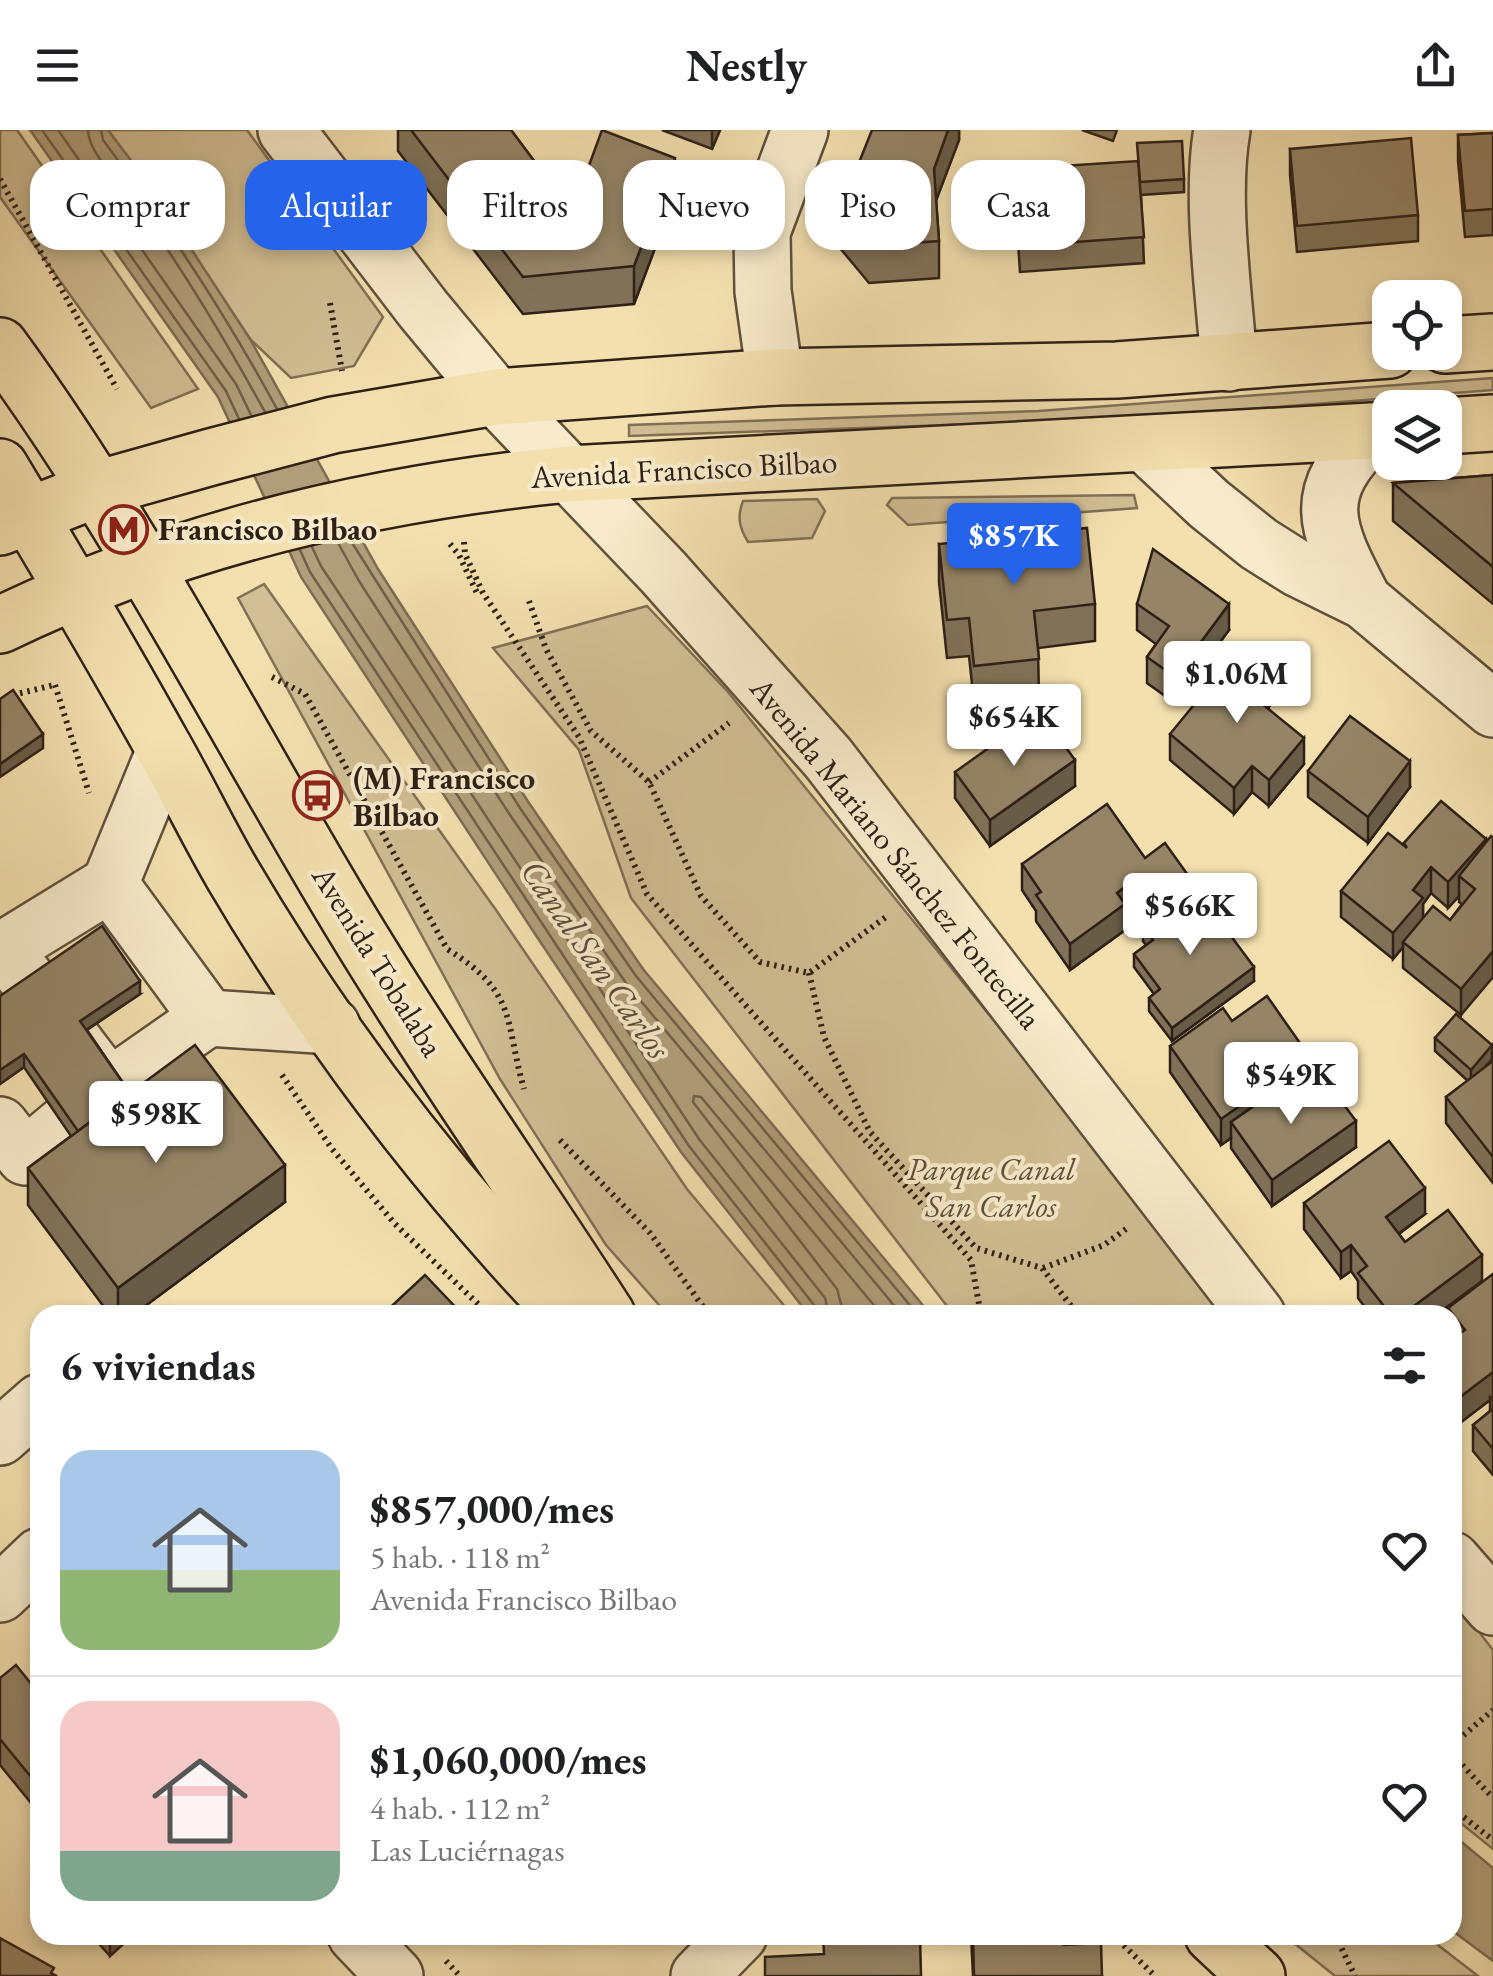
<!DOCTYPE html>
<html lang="es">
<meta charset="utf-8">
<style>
body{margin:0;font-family:"EB Garamond",serif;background:#f2f2f2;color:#202124;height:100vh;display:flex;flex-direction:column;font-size:38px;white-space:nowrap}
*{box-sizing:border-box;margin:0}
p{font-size:32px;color:#757577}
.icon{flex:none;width:55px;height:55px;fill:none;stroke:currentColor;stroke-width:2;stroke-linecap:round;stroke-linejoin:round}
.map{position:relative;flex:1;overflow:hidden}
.drawer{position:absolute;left:30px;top:1175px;width:1432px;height:640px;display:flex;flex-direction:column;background:#fff;border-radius:30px;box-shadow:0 5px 15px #0003}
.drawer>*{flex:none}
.top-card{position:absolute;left:30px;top:30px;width:1435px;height:90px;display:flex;gap:20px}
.fabs{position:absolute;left:1372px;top:150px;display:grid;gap:20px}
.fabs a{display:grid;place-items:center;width:90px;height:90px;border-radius:20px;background:#fff;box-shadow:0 5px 15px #0003;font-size:50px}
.price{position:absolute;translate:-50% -85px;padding:0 22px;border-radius:10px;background:#fff;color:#222;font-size:32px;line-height:65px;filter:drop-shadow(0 2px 5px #0008)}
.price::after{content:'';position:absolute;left:50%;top:60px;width:30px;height:22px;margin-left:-15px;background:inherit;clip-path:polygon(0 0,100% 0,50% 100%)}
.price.selected{background:#2563eb;color:#fff}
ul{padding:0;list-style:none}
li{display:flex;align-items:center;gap:30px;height:250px;padding:0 30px}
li+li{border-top:2px solid #e0e0e0}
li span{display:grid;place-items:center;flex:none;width:280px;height:200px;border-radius:30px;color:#555}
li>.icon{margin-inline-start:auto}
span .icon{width:120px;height:120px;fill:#fffc;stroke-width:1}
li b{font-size:42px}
h2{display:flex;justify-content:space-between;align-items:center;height:120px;padding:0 30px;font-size:42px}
.chip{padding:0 35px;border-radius:30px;background:#fff;box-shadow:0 5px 15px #0003;font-size:35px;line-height:90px}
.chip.selected{background:#2563eb;color:#fff}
header{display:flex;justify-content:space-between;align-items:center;height:130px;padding:0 30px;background:#fff;font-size:45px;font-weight:700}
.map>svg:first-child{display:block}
</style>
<header><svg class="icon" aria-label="menu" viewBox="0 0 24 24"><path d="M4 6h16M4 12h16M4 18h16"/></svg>Nestly<svg class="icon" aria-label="share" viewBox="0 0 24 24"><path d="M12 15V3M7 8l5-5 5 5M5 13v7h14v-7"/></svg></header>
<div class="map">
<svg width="1493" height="1846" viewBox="0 0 1493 1846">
<rect width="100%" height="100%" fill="#f4e0af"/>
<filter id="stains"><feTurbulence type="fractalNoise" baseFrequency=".002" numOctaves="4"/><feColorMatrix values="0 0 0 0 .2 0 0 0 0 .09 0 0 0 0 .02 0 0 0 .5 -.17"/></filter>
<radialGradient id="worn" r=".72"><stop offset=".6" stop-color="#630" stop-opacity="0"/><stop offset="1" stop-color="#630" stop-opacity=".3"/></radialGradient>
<g fill="#d2bf95" stroke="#807056" stroke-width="2.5">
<path d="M 0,0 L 17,0 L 198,259 L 151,278 L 0,67 Z"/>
<path d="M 108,0 L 247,0 L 383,187 L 354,236 L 291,248 L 250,209 Z"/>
<path d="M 1493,248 L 1493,260 L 1122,289 L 629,306 L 629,295 L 1038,281 Z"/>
<path d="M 1134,365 L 1137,378 L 908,395 L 887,375 L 892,368 Z"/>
<path d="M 817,369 L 825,381 L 812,408 L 748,412 C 739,397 737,387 743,371 Z"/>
<path d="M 264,454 L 496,780 L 687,1059 L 792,1185 L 668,1185 L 606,1115 L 500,949 L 238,468 Z"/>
<path d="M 647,476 L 728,562 L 1232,1185 L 954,1185 L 631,768 L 579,620 L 493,518 Z"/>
<path d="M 1452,1467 L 1493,1520 L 1493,1719 L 1453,1687 Z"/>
<path d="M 1284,1805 L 1425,1805 L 1478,1846 L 1335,1846 Z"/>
</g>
<g fill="#b19f7b" stroke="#7d6c53" stroke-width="2.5">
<path d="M 30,0 L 108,0 L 148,53 L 250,209 L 378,439 L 529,673 L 643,839 L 931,1185 L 809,1185 L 681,1022 L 537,807 L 301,447 L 218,267 Z"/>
<path d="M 1452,1704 L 1493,1738 L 1493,1831 L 1453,1801 Z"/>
</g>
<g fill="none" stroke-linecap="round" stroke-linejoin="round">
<g stroke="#706048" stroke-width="2.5">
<path d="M 42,0 L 226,261 L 239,289"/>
<path d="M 58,0 L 236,254 L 251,285"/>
<path d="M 88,0 C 89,22 111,42 124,58 C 177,128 223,206 265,282"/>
<path d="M 101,0 L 103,10 C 167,95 226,185 277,279"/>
<path d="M 349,408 L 520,678 L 636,846 L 918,1185"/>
<path d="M 337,411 L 359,451 L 510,685 L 626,853 L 902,1185"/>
<path d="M 312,417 L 321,436 L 699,1009 L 825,1168 L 829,1185"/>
<path d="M 300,420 L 310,442 L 689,1016 L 814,1175 L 817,1185"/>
<path d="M 844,1185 L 837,1159 L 693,972 L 694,966 L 701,967 L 882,1185"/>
</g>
<defs>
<g id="minor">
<path d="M 286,0 L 423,179 L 496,267 L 663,442 L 828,628 L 1257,1185"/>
<path d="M 1222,0 C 1210,67 1224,163 1229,233"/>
<path d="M 775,247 L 763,161 L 762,102 L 800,0"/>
<path d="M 1145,314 L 1209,374 L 1259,414 L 1297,438 L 1364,471 L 1493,579"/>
<path d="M 1364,471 C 1326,398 1307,364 1375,301"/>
<path d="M 110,754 L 165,620"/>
<path d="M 0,818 L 4,819 L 109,957 L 208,888 L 110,754 L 4,819 L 0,827"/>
<path d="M 208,888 L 332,896"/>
<path d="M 0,995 L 25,1027 L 109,957"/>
<path d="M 0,1307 L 40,1272"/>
<path d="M 1452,1430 L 1493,1477"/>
<path d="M 0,1464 L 40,1426"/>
<path d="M 356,1805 L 395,1846"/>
<path d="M 699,1846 L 739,1805"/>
</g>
<g id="major">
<path d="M 1445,215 L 1493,212"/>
<path d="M 0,216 C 129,392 228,586 339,772 C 423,913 518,1047 607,1185"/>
<path d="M 1445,296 L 1493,293"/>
<path d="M 0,337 C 56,430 111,523 164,618 C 188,660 209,704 233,745 C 326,903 440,1052 567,1185"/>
<path d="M 0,397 L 97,359 L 211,327 L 333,295 L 496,267 L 775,247 L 1117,240 L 1390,220"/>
<path d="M 0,495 C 178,409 373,363 569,344 L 1390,300"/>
<path d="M 1213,1805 L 1257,1846"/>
</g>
</defs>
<use href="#minor" stroke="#60503c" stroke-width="60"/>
<use href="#major" stroke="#2e2016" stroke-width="60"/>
<g stroke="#2e2016" stroke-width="6" stroke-dasharray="2.5 5" stroke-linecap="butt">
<path d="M 0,49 L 117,259"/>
<path d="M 330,173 L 342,241"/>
<path d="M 464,412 L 465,424 L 483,463 L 579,607 L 647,764 L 971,1130 L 981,1185"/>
<path d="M 450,414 L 459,425 L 477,463"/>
<path d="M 529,471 L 546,519 L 591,601 L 649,652 L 701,766 L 760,832 L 809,843 L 886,787"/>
<path d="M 272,547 L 305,564 L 447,819 C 518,863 504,889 524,959"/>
<path d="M 55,555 L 89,663"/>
<path d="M 0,573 L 13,565 L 54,555"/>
<path d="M 649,652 L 729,593"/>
<path d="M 809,843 L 824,907 L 870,1002 L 976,1118 L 1042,1138 L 1078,1185"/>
<path d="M 282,945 L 332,1019 L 395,1094 L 478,1174"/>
<path d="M 560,1010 L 650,1103 L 709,1185"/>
<path d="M 1043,1138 L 1104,1115 L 1126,1099"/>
<path d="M 1452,1615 L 1493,1580"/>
<path d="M 1452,1624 L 1493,1668"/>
<path d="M 1452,1678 L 1493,1710"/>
<path d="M 1113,1805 L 1155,1846"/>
<path d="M 1335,1805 L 1355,1846"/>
<path d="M 446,1831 L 460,1846"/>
</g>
<use href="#minor" stroke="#f8ebcb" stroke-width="55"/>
<use href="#major" stroke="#f4e0af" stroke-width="55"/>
</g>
<g fill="#807258" stroke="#2e2016" stroke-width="2.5" fill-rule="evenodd">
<path d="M 398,0 L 511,0 L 558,63 L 675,65 L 634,174 L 523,184 L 398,21 Z"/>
<path d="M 662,0 L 720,0 L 712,19 Z"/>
<path d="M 959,0 L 959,10 L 936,70 L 939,111 L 939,148 L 869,153 L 840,118 L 840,80 Z"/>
<path d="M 1082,0 L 1117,0 L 1113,11 Z"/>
<path d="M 1493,3 L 1493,105 L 1465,107 L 1458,31 L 1458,5 Z"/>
<path d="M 1290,19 L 1418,85 L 1418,111 L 1297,122 L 1290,45 Z"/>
<path d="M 1015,39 L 1184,49 L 1184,62 L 1141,65 L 1144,133 L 1020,142 L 1015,65 Z"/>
<path d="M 1493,345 L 1493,474 L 1393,391 L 1393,353 Z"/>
<path d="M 939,414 L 1095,474 L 1095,511 L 1038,518 L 1039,567 L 974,573 L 969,526 L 947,528 L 939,452 Z"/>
<path d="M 1137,474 L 1229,500 L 1175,573 L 1147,553 L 1147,527 L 1156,514 L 1137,500 Z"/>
<path d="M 1271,574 L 1268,578 L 1304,634 L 1269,676 L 1252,662 L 1234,684 L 1170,630 L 1170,604 Z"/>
<path d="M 1019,614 L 1075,656 L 990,716 L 955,668 L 955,642 Z"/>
<path d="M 1308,641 L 1410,657 L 1368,713 L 1308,667 Z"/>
<path d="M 1404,713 L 1486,713 L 1461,885 L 1403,838 L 1403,817 L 1393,829 L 1341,787 L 1341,761 L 1404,716 ZM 1431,763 L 1448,778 L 1459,766 L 1459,772 L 1462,774 L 1450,790 L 1423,788 L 1423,774 Z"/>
<path d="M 1145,728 L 1190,764 L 1254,851 L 1172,911 L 1149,881 L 1149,868 L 1154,864 L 1134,837 L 1134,824 L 1146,815 L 1143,811 L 1143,804 L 1127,781 L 1125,782 L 1125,800 L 1070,840 L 1036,791 L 1036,781 L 1022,760 L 1022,734 Z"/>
<path d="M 140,864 L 87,900 L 130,963 L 285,1072 L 133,1185 L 110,1185 L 28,1075 L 28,1038 L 71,1006 L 24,937 L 0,954 L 0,866 Z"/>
<path d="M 1232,891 L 1302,942 L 1280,957 L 1311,975 L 1356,1017 L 1272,1076 L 1231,1018 L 1231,1008 L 1221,1015 L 1170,942 L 1170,916 Z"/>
<path d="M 1435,908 L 1492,929 L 1485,938 L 1493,931 L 1493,1053 L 1446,993 L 1446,967 L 1468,951 L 1435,921 Z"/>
<path d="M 1304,1073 L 1425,1084 L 1399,1104 L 1405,1112 L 1482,1151 L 1436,1185 L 1371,1185 L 1358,1168 L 1358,1151 L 1351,1141 L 1341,1148 L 1304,1099 Z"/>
<path d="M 1493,1144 L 1493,1345 L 1473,1321 L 1473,1295 L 1490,1281 L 1490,1270 L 1456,1296 L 1452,1291 L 1452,1185 L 1448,1185 L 1448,1178 Z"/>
<path d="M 0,1548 L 40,1565 L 40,1684 L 0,1635 Z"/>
<path d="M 91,1805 L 133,1805 L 110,1826 Z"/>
<path d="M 971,1805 L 1064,1805 L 1064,1815 L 1102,1846 L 973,1846 Z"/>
</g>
<g fill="#685c47" stroke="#2e2016" stroke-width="2.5">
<path d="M 712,0 L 720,0 L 712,19 Z"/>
<path d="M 948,0 L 959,0 L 959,10 L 934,76 L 934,39 Z"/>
<path d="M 675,28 L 675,65 L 634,174 L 634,136 Z"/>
<path d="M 1229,474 L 1229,500 L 1175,573 L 1175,547 Z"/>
<path d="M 1271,548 L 1271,574 L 1255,594 L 1255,568 Z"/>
<path d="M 43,604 L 43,618 L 0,647 L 0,634 Z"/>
<path d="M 1304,608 L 1304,634 L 1269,676 L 1269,650 Z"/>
<path d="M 1075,630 L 1075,656 L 990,716 L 990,690 Z"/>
<path d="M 1410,631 L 1410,657 L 1368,713 L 1368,687 Z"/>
<path d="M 1252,636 L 1252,662 L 1234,684 L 1234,658 Z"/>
<path d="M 1486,709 L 1486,735 L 1459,746 L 1459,766 L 1448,778 L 1448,752 Z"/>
<path d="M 1431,737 L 1431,763 L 1423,774 L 1423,794 L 1403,812 L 1403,817 L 1393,829 L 1393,803 L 1413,760 Z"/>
<path d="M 1190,748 L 1190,774 L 1145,799 L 1145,780 Z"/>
<path d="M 1127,755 L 1125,800 L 1070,840 L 1070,814 L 1117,763 Z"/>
<path d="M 1493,821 L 1493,847 L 1461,885 L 1461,859 Z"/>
<path d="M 1254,837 L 1254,851 L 1172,911 L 1172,898 Z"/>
<path d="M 140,851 L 140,864 L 80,904 L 80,891 Z"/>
<path d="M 1492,915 L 1492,929 L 1471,953 L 1471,940 Z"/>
<path d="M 1302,916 L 1302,942 L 1231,992 L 1231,1008 L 1221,1015 L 1221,989 L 1272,937 Z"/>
<path d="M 24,924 L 24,937 L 0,954 L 0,940 Z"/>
<path d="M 1356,991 L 1356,1017 L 1272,1076 L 1272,1050 Z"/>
<path d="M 285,1035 L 285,1072 L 133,1185 L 118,1185 L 118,1158 Z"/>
<path d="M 1425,1058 L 1425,1084 L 1386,1113 L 1386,1087 Z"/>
<path d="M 1351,1115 L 1351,1141 L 1341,1148 L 1341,1122 Z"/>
<path d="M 1482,1125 L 1482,1151 L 1436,1185 L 1402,1185 Z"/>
<path d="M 1493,1242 L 1493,1268 L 1490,1267 L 1490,1270 L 1456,1296 L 1456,1270 Z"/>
<path d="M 110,1805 L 133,1805 L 110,1826 Z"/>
</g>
<g fill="#958466" stroke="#2e2016" stroke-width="2.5">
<path d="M 411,0 L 511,0 L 558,63 L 580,60 L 602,0 L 675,28 L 634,136 L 523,147 Z"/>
<path d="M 872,0 L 948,0 L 934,39 L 939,111 L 869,116 L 840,80 Z"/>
<path d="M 1493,3 L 1493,79 L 1465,81 L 1458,5 Z"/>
<path d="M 1411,8 L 1418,85 L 1297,96 L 1290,19 Z"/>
<path d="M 1182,11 L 1184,49 L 1140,52 L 1137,13 Z"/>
<path d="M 1138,31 L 1144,107 L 1020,116 L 1015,39 Z"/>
<path d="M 1493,345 L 1493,437 L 1393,353 Z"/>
<path d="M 1087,398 L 1095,474 L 1034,481 L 1039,529 L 974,536 L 969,488 L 947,490 L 939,414 Z"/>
<path d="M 1153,419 L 1229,474 L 1175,547 L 1147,527 L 1169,496 L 1137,474 Z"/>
<path d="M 1238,521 L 1271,548 L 1255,568 L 1304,608 L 1269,650 L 1252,636 L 1234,658 L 1170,604 Z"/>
<path d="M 13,560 L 43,604 L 0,634 L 0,569 Z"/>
<path d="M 1350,586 L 1410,631 L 1368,687 L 1308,641 Z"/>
<path d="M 1048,593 L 1075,630 L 990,690 L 955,642 L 1011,602 L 1019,614 Z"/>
<path d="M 1441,671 L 1486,709 L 1448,752 L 1431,737 L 1413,760 L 1423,768 L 1393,803 L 1341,761 L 1388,703 L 1407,718 L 1404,713 Z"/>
<path d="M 1107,674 L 1145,728 L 1165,713 L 1190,748 L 1145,780 L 1127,755 L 1117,763 L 1125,774 L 1070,814 L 1036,765 L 1041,762 L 1022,734 Z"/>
<path d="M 1491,706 L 1493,708 L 1493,821 L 1461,859 L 1403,812 L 1433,776 L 1450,790 L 1475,759 L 1459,746 Z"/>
<path d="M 1196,759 L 1254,837 L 1172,898 L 1149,868 L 1160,859 L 1134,824 L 1153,810 L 1143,797 Z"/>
<path d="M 102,796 L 140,851 L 80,891 L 130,963 L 78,1001 L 24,924 L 0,940 L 0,866 Z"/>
<path d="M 1267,866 L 1302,916 L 1272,937 L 1280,948 L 1221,989 L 1170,916 L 1223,878 L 1232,891 Z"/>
<path d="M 1456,884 L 1492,915 L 1471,940 L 1435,908 Z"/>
<path d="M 195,915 L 285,1035 L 118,1158 L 28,1038 Z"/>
<path d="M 1493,931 L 1493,1027 L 1446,967 Z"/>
<path d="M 1293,949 L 1311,975 L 1333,960 L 1356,991 L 1272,1050 L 1231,992 Z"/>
<path d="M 1389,1011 L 1425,1058 L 1386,1087 L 1405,1112 L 1448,1080 L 1482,1125 L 1402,1185 L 1391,1185 L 1358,1143 L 1367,1136 L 1351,1115 L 1341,1122 L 1304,1073 Z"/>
<path d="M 1493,1144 L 1493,1242 L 1456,1270 L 1452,1265 L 1452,1209 L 1465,1200 L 1448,1178 Z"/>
<path d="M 425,1145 L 463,1185 L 382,1185 Z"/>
<path d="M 1493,1279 L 1493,1319 L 1473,1295 Z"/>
<path d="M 16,1535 L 40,1565 L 40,1658 L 0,1609 L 0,1548 Z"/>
<path d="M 823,1805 L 920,1805 L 921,1846 L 765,1846 L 765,1827 L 824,1824 Z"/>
<path d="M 973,1805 L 1064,1805 L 1064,1815 L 1101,1813 L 1102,1846 L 974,1846 Z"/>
<path d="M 0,1808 L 54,1838 L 51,1843 L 57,1846 L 0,1846 Z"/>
</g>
<defs>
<symbol id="metro-ring" viewBox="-11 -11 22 22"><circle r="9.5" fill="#f8ebcb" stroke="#8f2418" stroke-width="1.5"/><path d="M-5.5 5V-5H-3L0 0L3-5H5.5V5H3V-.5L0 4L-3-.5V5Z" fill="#8f2418"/></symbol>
<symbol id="bus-ring" viewBox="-11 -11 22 22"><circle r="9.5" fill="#f8ebcb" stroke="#8f2418" stroke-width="1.5"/><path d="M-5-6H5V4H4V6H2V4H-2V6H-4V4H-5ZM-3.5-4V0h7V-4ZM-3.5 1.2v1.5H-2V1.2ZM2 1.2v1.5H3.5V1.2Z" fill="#8f2418"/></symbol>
</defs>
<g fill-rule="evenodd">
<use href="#metro-ring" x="96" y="372" width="55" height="55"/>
<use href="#bus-ring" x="290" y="638" width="55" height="55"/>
</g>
<g text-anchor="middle" stroke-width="8" stroke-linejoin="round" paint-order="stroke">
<g font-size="32" fill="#2e2016" stroke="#f8ebcb">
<text transform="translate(684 339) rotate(-3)" y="11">Avenida Francisco Bilbao</text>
<text transform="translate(896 723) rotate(51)" y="11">Avenida Mariano Sánchez Fontecilla</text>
<text transform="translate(378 831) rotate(58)" y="11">Avenida Tobalaba</text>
</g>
<g font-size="32" font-weight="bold" fill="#2e2016" stroke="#f8ebcb" text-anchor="start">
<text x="158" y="410">Francisco Bilbao</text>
<text x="353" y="659">(M) Francisco<tspan x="353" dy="37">Bilbao</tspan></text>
</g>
<g font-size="32" font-style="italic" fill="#5f503c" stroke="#f8ebcb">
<text x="991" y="1050">Parque Canal<tspan x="991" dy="37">San Carlos</tspan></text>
</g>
<g font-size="35" font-style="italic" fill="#5c4c39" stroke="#f8ebcb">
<text transform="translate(596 829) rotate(55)" y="12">Canal San Carlos</text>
</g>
</g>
<rect width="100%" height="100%" filter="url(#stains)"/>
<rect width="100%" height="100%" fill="url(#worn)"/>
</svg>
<div class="fabs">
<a><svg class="icon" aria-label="locate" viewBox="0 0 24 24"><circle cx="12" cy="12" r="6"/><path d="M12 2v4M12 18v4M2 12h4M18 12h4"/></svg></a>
<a><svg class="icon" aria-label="layers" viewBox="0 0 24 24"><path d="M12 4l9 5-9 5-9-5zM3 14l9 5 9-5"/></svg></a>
</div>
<b class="price selected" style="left:1014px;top:458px">$857K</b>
<b class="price" style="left:1237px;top:596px">$1.06M</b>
<b class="price" style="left:1014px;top:639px">$654K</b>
<b class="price" style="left:1190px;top:828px">$566K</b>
<b class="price" style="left:1291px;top:997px">$549K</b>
<b class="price" style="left:156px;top:1036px">$598K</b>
<div class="top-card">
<a class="chip">Comprar</a>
<a class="chip selected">Alquilar</a>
<a class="chip">Filtros</a>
<a class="chip">Nuevo</a>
<a class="chip">Piso</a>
<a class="chip">Casa</a>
</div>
<section class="drawer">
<h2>6 viviendas<svg class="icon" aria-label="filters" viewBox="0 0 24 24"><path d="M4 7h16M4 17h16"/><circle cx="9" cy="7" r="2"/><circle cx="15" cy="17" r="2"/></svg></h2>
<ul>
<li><span style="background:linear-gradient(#a9c7e8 60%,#8fb573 0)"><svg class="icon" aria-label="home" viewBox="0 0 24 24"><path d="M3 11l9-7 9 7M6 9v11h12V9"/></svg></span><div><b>$857,000/mes</b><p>5 hab. · 118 m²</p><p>Avenida Francisco Bilbao</p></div><svg class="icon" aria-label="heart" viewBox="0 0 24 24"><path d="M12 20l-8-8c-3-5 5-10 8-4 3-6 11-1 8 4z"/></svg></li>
<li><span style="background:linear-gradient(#f6c9c9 75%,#7fa58c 0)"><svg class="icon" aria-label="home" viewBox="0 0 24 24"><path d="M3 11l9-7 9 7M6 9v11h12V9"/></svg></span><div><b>$1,060,000/mes</b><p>4 hab. · 112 m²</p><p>Las Luciérnagas</p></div><svg class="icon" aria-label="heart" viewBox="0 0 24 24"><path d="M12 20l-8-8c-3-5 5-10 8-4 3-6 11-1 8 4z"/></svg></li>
</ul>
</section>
</div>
